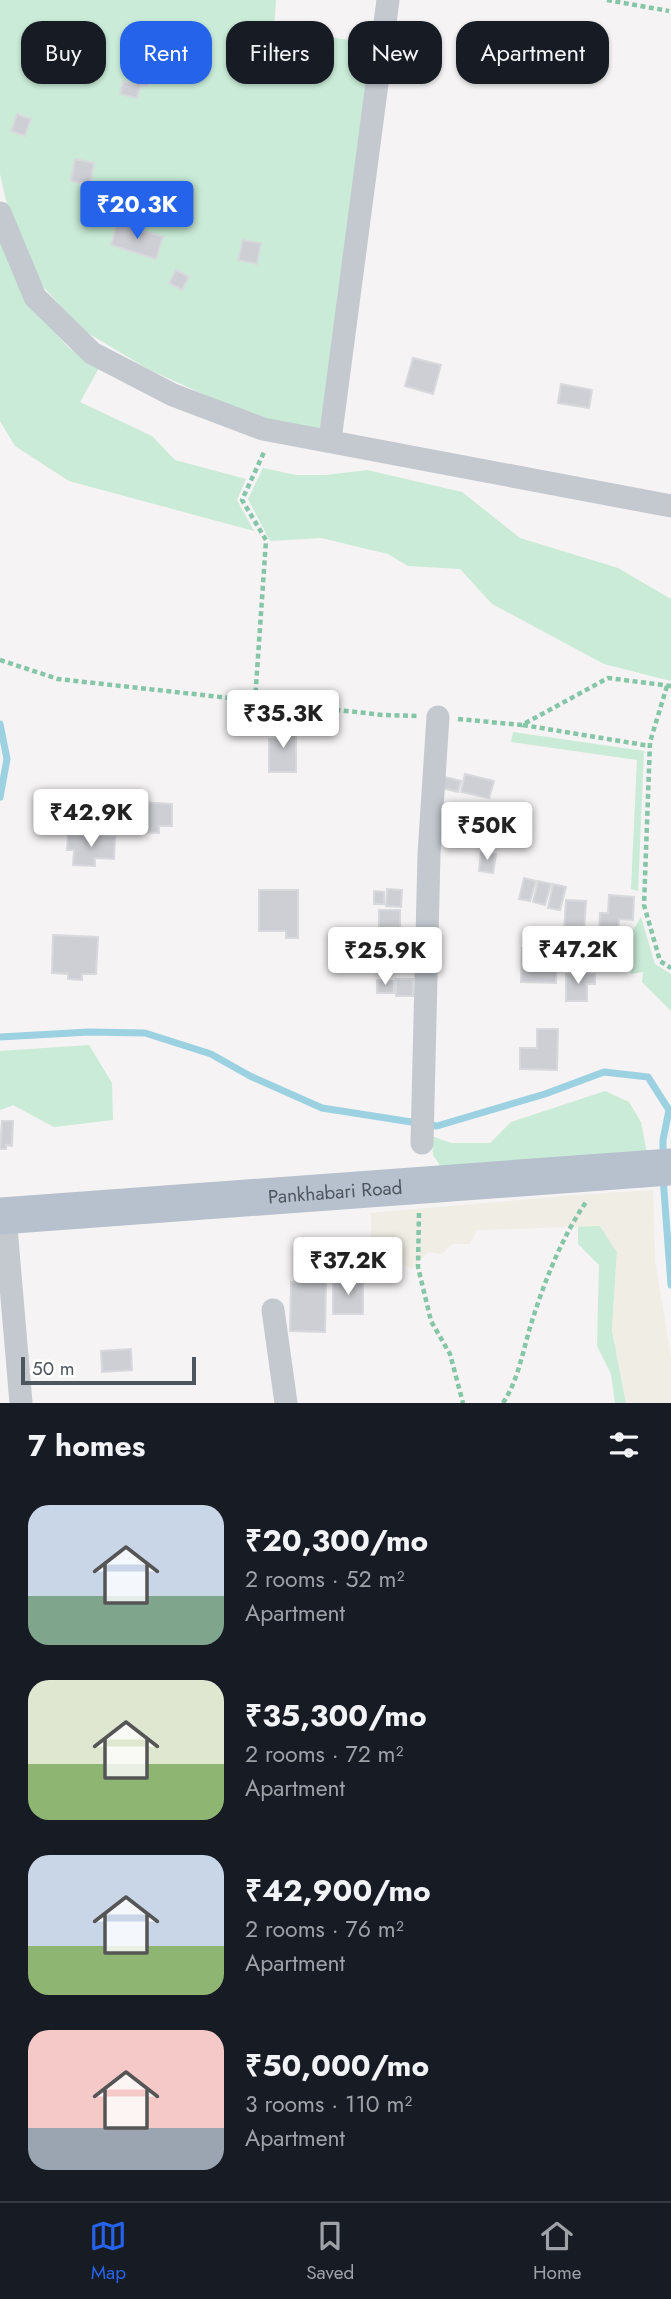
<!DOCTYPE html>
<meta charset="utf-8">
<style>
body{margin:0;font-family:Jost,sans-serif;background:#20242c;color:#f1f3f6;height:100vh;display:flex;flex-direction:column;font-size:26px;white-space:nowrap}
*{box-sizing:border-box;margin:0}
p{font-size:23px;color:#9ea1a6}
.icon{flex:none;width:38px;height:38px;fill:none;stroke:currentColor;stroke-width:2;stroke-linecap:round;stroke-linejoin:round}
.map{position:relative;height:1403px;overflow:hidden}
.sheet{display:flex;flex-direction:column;background:#171b24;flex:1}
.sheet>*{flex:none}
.guide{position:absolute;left:21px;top:21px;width:630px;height:63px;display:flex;gap:14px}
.scale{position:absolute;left:21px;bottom:18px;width:175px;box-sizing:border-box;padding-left:7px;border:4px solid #4d555e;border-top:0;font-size:19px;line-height:24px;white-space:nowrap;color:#4d555e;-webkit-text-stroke:5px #fff;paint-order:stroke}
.price{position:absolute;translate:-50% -60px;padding:0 16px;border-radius:7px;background:#fff;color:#222;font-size:23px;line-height:46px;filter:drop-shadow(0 2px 4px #0008)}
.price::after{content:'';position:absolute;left:50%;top:42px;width:21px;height:16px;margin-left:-10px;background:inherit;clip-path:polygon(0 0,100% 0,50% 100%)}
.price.active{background:#2563eb;color:#fff}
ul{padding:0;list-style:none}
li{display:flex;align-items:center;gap:21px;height:175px;padding:0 28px}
li span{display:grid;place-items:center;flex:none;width:196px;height:140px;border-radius:21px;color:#555}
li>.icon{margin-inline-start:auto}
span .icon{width:84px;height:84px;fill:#fffc;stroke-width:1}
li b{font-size:30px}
h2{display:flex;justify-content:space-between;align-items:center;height:84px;padding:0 28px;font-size:30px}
.tag{padding:0 24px;border-radius:21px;background:#171b24;box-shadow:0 2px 5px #0004;font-size:24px;line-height:63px}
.tag.active{background:#2563eb;color:#fff}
.menu{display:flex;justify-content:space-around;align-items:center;height:98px;border-top:2px solid #363941;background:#171b24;font-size:19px;color:#9ea1a6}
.menu a{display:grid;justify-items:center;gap:4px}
.menu .active{color:#2563eb}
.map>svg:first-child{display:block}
</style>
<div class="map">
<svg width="671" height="1403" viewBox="0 0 671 1403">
<rect width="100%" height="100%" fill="#f5f3f3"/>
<g fill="#c9ebd7">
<path d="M 0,0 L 276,0 L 274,29 L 377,44 L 321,430 L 264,422 L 148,369 L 81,329 L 40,283 L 10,217 L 0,174 Z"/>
<path d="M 0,215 L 29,304 L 69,348 L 99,368 L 80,402 L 152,436 L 175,460 L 246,479 L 237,500 L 254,531 L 69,481 L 15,446 L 0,421 Z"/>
<path d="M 263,468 L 296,475 L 326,475 L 367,470 L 462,492 L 520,538 L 618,568 L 671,599 L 671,681 L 604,664 L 492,604 L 460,569 L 408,566 L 388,554 L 321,538 L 270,541 L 248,499 Z"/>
<path d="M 513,732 L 644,751 L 638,891 L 631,889 L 637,760 L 511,742 Z"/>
<path d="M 641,917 L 655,964 L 671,974 L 671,1011 L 642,982 L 643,972 L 631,974 L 633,930 Z"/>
<path d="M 89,1045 L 112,1083 L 113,1120 L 54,1127 L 13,1105 L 0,1110 L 0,1051 Z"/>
<path d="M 605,1091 L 629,1102 L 641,1122 L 648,1159 L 449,1179 L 433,1155 L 432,1136 L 451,1143 L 490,1143 L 511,1122 Z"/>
<path d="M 578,1226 L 600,1226 L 617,1252 L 612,1330 L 626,1403 L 615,1403 L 611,1374 L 597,1346 L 599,1265 L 578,1244 Z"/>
</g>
<path fill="#f0ede4" d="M 653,1190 L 655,1261 L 671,1357 L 671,1403 L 626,1403 L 612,1330 L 617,1252 L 600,1226 L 477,1230 L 470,1244 L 452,1244 L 442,1254 L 428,1252 L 412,1269 L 394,1260 L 371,1259 L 371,1213 L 575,1195 Z"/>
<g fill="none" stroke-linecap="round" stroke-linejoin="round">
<g stroke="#9cd1e2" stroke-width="7">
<path d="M 0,724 L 7,759 L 0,797"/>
<path d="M 0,1037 L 89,1032 L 145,1033 L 211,1054 L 250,1076 L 322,1108 L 437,1126 L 545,1094 L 604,1072 L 648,1077 L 669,1110 L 663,1140 L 663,1158"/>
<path d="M 663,1177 L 671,1285"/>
</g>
</g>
<g fill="#cecfd4" stroke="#d8d9dd" stroke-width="2">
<path d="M 138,76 L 149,79 L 147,86 L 141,85 L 137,98 L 120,94 L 123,81 L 136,85 Z"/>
<path d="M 17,114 L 31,119 L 25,136 L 11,131 Z"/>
<path d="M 75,159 L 94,163 L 90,185 L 71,181 Z"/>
<path d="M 117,223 L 163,237 L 156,259 L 111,245 Z"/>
<path d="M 243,240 L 261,243 L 257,264 L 238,260 Z"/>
<path d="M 176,270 L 189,277 L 182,290 L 169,283 Z"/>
<path d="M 413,358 L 441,365 L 433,394 L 405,386 Z"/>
<path d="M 561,384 L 592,390 L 589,408 L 558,403 Z"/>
<path d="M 277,725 L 296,725 L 296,772 L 269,772 L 269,739 L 277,739 Z"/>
<path d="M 465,774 L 494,781 L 489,798 L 461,792 Z"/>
<path d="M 445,777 L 461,781 L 458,792 L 442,788 Z"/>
<path d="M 140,802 L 172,804 L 172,826 L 159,826 L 159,833 L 139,832 Z"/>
<path d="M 68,835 L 115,837 L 114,859 L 95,858 L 95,866 L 73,865 L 74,850 L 67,850 Z"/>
<path d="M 481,852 L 496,854 L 493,873 L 479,871 Z"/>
<path d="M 524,878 L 536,881 L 530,901 L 519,899 Z"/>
<path d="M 538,881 L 551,884 L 545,905 L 533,902 Z"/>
<path d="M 553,884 L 566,887 L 560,910 L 548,908 Z"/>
<path d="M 387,889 L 402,890 L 401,907 L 386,906 Z"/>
<path d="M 259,890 L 298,890 L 298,938 L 286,938 L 286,931 L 259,931 Z"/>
<path d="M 374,891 L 384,892 L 384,904 L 374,904 Z"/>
<path d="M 609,895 L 634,897 L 633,920 L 619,919 L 618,934 L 626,934 L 624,954 L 598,952 L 600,913 L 608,913 Z"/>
<path d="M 566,900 L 586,901 L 584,933 L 564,932 Z"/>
<rect x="379" y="910" width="21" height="26"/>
<path d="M 53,935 L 98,937 L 96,974 L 82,974 L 82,980 L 68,979 L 68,974 L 52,973 Z"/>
<path d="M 522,948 L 557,948 L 556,983 L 521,982 Z"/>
<path d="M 566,974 L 595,974 L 595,984 L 587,984 L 587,1001 L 566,1001 Z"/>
<rect x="396" y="979" width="17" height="17"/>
<path d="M 377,980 L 394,981 L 394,993 L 377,993 Z"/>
<path d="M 537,1029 L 558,1029 L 557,1070 L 520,1069 L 520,1048 L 537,1048 Z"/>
<path d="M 2,1121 L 13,1121 L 12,1146 L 6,1145 L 6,1149 L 0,1149 Z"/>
<path d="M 332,1238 L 364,1239 L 362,1273 L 331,1271 Z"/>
<rect x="333" y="1280" width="30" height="34"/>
<path d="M 291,1282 L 326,1282 L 325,1332 L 290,1331 Z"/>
<path d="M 131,1349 L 132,1370 L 102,1372 L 101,1351 Z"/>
</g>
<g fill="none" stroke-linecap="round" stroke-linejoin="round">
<g stroke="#85c5a8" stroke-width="4.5" stroke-dasharray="5 3.5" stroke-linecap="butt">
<path d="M 607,0 L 669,11"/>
<path d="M 0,660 L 58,679 L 383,715 L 418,716"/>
<path d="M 667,686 L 650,742 L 644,905 L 660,961 L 671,968"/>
<path d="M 255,701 L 266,540 L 242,500 L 265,450"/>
<path d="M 458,719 L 522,725 L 608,678 L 671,686"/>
<path d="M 523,725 L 650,746"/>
<path d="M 419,1213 L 418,1267 L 431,1321 L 450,1354 L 463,1403"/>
<path d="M 503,1403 C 519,1379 523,1349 532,1321 C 545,1280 562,1237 586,1202"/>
</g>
<g stroke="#c3c9cf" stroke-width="23">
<path d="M 0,213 L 35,297 L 92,353 L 173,395 L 263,429 L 671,506"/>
<path d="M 330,440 L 388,0"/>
<path d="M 422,1143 L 429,854 L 438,717"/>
<path d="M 5,1216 L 21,1403"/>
<path d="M 273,1310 L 286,1403"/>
</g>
<path stroke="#b7c1cd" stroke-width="37" id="s1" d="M 0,1216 L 671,1167"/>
</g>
<g text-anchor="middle" stroke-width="7" stroke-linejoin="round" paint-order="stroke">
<g font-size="19" fill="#4d555e" stroke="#fff">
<text dy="7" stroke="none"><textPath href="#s1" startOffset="336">Pankhabari Road</textPath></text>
</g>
</g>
</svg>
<div class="scale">50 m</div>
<b class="price active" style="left:137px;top:241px">₹20.3K</b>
<b class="price" style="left:283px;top:750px">₹35.3K</b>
<b class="price" style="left:91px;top:849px">₹42.9K</b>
<b class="price" style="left:487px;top:862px">₹50K</b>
<b class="price" style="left:578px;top:986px">₹47.2K</b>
<b class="price" style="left:385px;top:987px">₹25.9K</b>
<b class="price" style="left:348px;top:1297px">₹37.2K</b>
<div class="guide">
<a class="tag">Buy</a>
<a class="tag active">Rent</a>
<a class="tag">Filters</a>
<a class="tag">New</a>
<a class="tag">Apartment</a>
</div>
</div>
<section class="sheet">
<h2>7 homes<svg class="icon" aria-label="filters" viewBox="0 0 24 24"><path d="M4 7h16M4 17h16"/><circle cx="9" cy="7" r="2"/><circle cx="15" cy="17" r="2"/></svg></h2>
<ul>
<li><span style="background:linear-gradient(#c9d6e8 65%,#7fa58c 0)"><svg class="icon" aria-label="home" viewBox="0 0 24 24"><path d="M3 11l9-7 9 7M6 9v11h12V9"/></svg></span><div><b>₹20,300/mo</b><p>2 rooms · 52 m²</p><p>Apartment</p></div></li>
<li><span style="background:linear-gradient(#dfe7d0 60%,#8fb573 0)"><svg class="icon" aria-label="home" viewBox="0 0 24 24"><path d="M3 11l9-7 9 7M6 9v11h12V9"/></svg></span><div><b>₹35,300/mo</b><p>2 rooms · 72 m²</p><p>Apartment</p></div></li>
<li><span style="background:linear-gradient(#c9d6e8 65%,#8fb573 0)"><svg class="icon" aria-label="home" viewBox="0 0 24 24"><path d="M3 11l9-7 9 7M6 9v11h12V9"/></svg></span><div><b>₹42,900/mo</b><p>2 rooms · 76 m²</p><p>Apartment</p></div></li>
<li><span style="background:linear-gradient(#f6c9c9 70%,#9aa5b1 0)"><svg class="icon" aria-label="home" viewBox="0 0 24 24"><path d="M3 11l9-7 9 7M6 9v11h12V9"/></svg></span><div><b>₹50,000/mo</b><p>3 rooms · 110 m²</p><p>Apartment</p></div></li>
</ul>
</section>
<nav class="menu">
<a class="active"><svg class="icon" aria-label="map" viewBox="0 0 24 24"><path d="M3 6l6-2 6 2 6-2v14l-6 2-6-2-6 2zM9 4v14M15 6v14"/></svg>Map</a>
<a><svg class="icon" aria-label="saved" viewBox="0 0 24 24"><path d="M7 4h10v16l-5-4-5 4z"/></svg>Saved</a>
<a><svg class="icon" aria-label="home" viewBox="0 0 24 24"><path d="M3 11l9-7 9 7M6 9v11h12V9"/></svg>Home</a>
</nav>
